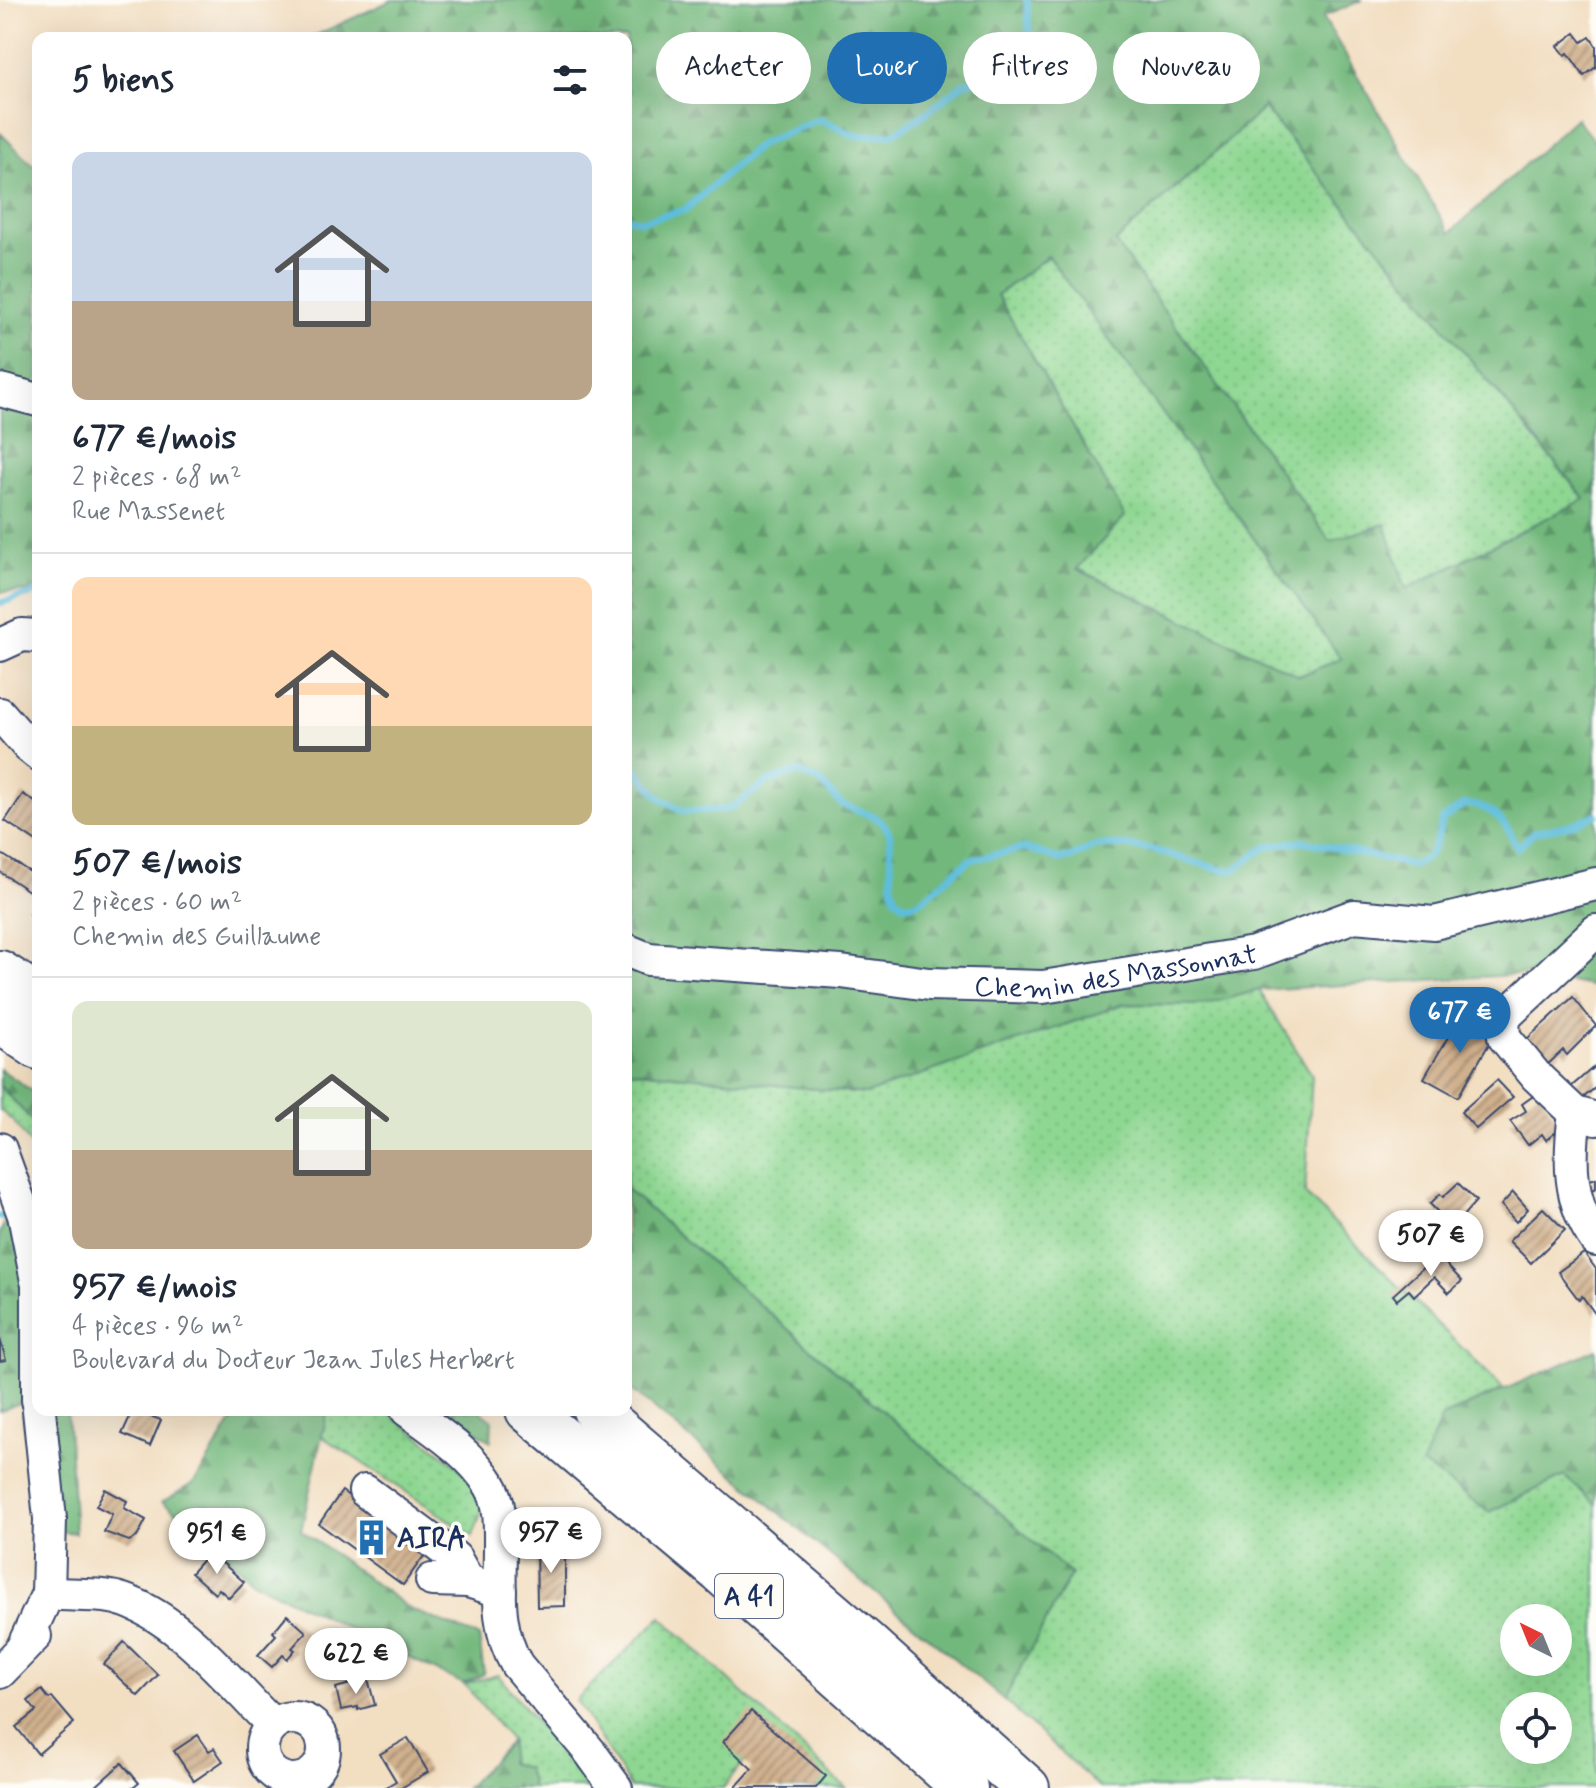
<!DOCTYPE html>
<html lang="fr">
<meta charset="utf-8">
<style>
body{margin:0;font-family:Mynerve,sans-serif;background:#f6f6f7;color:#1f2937;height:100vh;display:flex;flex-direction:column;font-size:30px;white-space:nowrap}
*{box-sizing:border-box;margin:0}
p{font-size:26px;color:#747a83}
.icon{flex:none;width:44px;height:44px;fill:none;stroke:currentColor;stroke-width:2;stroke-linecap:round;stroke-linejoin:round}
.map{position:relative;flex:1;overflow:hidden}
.details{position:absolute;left:32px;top:32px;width:600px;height:1384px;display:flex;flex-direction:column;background:#fff;border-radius:16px;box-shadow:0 8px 32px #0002}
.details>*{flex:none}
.banner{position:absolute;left:656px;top:32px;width:760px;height:72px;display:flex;gap:16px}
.needle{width:52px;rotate:317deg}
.controls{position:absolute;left:1500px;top:1604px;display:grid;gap:16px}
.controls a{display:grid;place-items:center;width:72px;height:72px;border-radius:50%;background:#fff;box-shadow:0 8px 32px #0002;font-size:40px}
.price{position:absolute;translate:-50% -68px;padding:0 18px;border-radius:28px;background:#fff;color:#222;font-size:26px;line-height:52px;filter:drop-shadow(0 2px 4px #0008)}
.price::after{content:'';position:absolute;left:50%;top:48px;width:24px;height:18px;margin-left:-12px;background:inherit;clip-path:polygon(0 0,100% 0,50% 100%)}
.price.on{background:#1f6fb2;color:#fff}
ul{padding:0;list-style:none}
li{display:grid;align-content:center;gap:16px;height:424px;padding:0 40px}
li+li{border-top:2px solid #e0e1e3}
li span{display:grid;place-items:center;height:248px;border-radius:16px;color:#555}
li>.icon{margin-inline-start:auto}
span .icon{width:144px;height:144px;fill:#fffc;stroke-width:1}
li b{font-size:34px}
h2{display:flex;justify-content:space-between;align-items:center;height:96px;padding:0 40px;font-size:34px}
.tag{padding:0 28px;border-radius:36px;background:#fff;box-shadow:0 8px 32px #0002;font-size:28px;line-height:72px}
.tag.on{background:#1f6fb2;color:#fff}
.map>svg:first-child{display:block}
</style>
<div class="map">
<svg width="1596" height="1788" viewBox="0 0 1596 1788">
<defs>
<pattern id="green-dots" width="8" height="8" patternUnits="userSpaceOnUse" patternTransform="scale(2)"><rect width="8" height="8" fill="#8ed792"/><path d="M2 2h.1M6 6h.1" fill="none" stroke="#7ab980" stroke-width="1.8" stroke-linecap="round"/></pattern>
<pattern id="forest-firs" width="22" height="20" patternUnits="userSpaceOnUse" patternTransform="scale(2)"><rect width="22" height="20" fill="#72b87c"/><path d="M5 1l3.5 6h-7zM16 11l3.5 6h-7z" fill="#5d9669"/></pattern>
<pattern id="building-hatch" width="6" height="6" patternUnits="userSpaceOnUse" patternTransform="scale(2)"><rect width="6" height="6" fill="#d0b08d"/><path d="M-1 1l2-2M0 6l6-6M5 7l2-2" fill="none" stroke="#a89076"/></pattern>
</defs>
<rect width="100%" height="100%" fill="#fdfcf7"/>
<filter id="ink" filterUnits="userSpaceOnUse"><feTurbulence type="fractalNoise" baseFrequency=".0125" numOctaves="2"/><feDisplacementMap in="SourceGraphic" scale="16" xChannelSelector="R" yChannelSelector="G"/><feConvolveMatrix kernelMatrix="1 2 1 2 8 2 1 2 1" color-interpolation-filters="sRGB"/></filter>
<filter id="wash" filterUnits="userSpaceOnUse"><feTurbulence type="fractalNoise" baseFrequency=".006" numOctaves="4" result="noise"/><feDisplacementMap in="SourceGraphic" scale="32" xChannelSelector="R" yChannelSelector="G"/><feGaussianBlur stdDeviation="1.8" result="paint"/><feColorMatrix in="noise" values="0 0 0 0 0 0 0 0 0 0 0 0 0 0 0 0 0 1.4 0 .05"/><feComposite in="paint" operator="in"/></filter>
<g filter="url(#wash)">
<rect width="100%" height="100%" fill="#f2dec1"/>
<g fill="url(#green-dots)" stroke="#548378" stroke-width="2" fill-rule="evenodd">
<path d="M 1265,107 L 1585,500 L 1406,589 L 1330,541 L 1115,242 Z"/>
<path d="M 1048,256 L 1342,659 L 1299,676 L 1076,568 L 997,295 Z"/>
<path d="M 1259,990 L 1312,1075 L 1305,1194 L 1504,1389 L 1442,1417 L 1489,1512 L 1564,1476 L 1596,1504 L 1596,1788 L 1100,1788 L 1004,1700 L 1070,1574 L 626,1189 L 626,1070 L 866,1094 L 1124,1004 L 1203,1005 ZM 1514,1618 L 1558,1618 L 1558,1662 L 1514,1662 ZM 1514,1706 L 1558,1706 L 1558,1750 L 1514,1750 Z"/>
<path d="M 0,1086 L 38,1127 L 38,1155 L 14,1122 L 0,1110 Z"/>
<path d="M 323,1410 L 386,1410 L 455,1464 L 487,1496 L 473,1536 L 320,1435 L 327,1414 Z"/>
<path d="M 661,1617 L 846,1788 L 782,1788 L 748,1757 L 723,1788 L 631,1788 L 576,1700 Z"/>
<path d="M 498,1675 L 590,1788 L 532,1788 L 527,1768 L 509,1764 L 511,1741 L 464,1684 Z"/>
</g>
<g fill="url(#forest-firs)" stroke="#46746d" stroke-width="2" fill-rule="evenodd">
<path d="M 392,0 L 1362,0 L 1323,17 L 1450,233 L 1576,118 L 1596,144 L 1596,987 L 1530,974 L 1259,990 L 1203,1005 L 1124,1004 L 866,1094 L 626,1070 L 626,38 L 310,38 ZM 1264,108 L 1585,499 L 1406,589 L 1385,524 L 1330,541 L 1115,242 ZM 1048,256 L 1341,658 L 1341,659 L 1299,676 L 1077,569 L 1125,516 L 997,295 Z"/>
<path d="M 0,133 L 33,165 L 38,163 L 38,591 L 0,592 Z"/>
<path d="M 0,1069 L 38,1095 L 38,1127 L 0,1086 Z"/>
<path d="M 626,1189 L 1071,1574 L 1004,1700 L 626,1385 Z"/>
<path d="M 8,1218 L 38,1311 L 38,1410 L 67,1410 L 75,1533 L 34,1527 L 22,1402 L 0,1411 L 0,1232 Z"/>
<path d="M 1596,1349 L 1596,1504 L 1564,1476 L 1489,1512 L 1422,1464 L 1442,1417 Z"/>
<path d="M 239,1410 L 323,1410 L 327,1413 L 301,1530 L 410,1609 L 479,1637 L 484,1674 L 463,1684 L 255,1583 L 198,1528 L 162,1502 L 195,1482 Z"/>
<path d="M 443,1410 L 479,1410 L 492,1420 L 491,1441 Z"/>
<path d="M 511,1741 L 509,1763 L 527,1768 L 532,1788 L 466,1788 Z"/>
</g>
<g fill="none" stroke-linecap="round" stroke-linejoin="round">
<g stroke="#5dbddb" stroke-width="7">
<path d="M 626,217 L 641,221 L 685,210 L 760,144 L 820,119 L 855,136 L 893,134 L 925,114 L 964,83 L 1001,73 L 1030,43 L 1027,0"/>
<path d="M 0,603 L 38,592"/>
<path d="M 626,757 L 659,797 L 683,811 L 723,810 L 734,806 L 767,782 L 797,772 L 820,781 L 841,804 L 875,817 L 884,824 L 890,835 L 892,886 L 895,897 L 903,904 L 912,905 L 923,899 L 969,860 L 1025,848 L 1059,859 L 1070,858 L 1096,846 L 1118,845 L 1150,849 L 1222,870 L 1234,870 L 1267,846 L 1303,841 L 1413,865 C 1436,859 1436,838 1443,819 L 1465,804 C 1485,806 1498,813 1509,831 C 1513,838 1513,843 1518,848 L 1534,832 L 1570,825 L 1596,815"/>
<path d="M 0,1217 L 8,1218"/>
</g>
</g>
<g id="blocks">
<g fill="url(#building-hatch)">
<path d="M 1575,33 L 1582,42 L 1590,37 L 1596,46 L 1596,67 L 1584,76 L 1568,53 L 1565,55 L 1558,46 Z"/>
<path d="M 23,794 L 38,804 L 38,843 L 5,821 Z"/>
<path d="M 0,853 L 38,877 L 38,897 L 0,872 Z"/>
<path d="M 38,902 L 38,919 L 30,914 Z"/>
<path d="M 1573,997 L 1596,1026 L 1567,1055 L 1563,1050 L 1541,1071 L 1519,1046 Z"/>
<path d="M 1462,1013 L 1491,1028 L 1493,1037 L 1458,1097 L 1424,1078 Z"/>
<path d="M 1596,1065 L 1596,1087 L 1577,1103 L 1564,1093 Z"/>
<path d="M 1497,1080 L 1513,1097 L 1476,1129 L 1461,1112 Z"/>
<path d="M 1539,1092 L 1562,1127 L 1546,1140 L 1542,1134 L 1528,1145 L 1510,1121 L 1526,1111 L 1522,1104 Z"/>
<path d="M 1596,1178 L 1596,1188 L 1581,1194 L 1578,1184 Z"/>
<path d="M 1458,1183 L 1476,1201 L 1455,1225 L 1450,1224 L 1430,1204 L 1440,1194 L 1443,1197 Z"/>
<path d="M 1513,1192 L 1528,1209 L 1516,1222 L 1501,1205 Z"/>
<path d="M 1543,1208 L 1565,1230 L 1531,1263 L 1509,1241 Z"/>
<path d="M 1584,1253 L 1596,1269 L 1596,1315 L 1582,1296 L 1579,1300 L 1558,1272 Z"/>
<path d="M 1437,1255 L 1462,1281 L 1449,1293 L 1434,1277 L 1414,1296 L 1409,1290 L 1397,1300 L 1393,1295 Z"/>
<path d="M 0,1339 L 6,1360 L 0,1361 Z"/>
<path d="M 133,1410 L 161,1420 L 150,1446 L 122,1434 Z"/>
<path d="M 105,1489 L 127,1501 L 124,1508 L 146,1520 L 137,1537 L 129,1541 L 104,1532 L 112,1514 L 96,1506 Z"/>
<path d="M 342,1491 L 426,1553 L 403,1585 L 319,1524 Z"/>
<path d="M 536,1543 L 565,1543 L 565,1606 L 537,1607 Z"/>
<path d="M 210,1552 L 244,1582 L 229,1598 L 219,1589 L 215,1594 L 191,1573 Z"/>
<path d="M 287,1615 L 306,1632 L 292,1648 L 295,1650 L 287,1659 L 283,1655 L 272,1667 L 258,1655 L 276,1635 L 273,1632 Z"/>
<path d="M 124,1642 L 158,1675 L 138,1696 L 104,1664 Z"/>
<path d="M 368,1679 L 375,1705 L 358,1710 L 358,1707 L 341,1710 L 336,1688 Z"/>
<path d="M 42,1690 L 49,1699 L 52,1697 L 74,1723 L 38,1754 L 16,1727 L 36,1711 L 28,1701 Z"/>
<path d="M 751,1711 L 826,1776 L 816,1788 L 735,1788 L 752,1769 L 723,1742 Z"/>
<path d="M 198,1735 L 209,1751 L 214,1748 L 223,1761 L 194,1781 L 174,1751 Z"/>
<path d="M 408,1738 L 428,1772 L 401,1788 L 384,1788 L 396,1781 L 380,1754 Z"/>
<path d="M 122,1763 L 139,1783 L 133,1788 L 94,1788 Z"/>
</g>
</g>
</g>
<g filter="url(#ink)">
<use href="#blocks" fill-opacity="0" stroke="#3b496d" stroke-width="2"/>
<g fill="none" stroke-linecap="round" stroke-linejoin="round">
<defs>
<g id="minor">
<path d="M 0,390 L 38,400"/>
<path d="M 0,645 L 22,635 L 38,636"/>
<path d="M 0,714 L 28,746 L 38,754"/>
<path d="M 1596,931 L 1503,1018 L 1504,1037 L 1537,1077 L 1575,1113 L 1596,1119"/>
<path id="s1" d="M 626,950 L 648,959 L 841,972 L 929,984 L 1043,987 L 1254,953 L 1354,916 L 1434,923 L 1596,884"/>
<path d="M 1575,1113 C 1569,1159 1568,1202 1596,1240"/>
<path d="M 0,1149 L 24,1215 L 37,1281"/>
<path d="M 38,1266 L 38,1400"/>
<path d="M 407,1410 C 436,1431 471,1454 490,1485 C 501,1503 500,1524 500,1545 C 500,1587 495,1628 517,1665 L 590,1752 L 616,1788"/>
<path d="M 365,1491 L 455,1558 L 468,1581 L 500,1591"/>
<path d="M 432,1580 L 468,1581"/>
<path d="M 48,1593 C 69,1596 98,1593 116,1598 C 176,1613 230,1683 273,1725"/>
<path d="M 22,1649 L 48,1593 L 50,1519 L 39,1410"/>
<path d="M 0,1672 L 35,1636"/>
<circle cx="293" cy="1749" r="31"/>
</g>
<g id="highway">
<path d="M 0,973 L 38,997"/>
<path d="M 0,1021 L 38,1047"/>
<path d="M 528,1410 L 720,1571 L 965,1788"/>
<path d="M 595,1410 L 867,1644 L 1027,1788"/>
</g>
</defs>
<use href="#minor" stroke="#3b496d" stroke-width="36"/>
<use href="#highway" stroke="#3b496d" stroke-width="48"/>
<use href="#minor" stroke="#fff" stroke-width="32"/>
<use href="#highway" stroke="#fff" stroke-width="44"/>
</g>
</g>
<defs>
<symbol id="building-bare" viewBox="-9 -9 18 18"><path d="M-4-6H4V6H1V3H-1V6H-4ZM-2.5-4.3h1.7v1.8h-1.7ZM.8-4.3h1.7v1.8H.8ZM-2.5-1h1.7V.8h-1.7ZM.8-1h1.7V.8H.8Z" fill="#1f6fb2" stroke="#fdfcf7" stroke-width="2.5" paint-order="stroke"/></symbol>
</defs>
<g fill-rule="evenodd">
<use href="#building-bare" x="346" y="1512" width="51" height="51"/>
</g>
<g text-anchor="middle" stroke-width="7" stroke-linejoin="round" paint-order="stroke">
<rect fill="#fdfcf7" stroke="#5f6c8c" stroke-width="2" x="715" y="1574" width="68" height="44" rx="6"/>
<g font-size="26" font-weight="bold" fill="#1b2f5e">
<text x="749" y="1605">A 41</text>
</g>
<g font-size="28" fill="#1b2f5e" stroke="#fdfcf7">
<text dy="10" stroke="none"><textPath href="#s1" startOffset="494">Chemin des Massonnat</textPath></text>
</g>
<g font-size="28" font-weight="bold" fill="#1b2f5e" stroke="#fdfcf7" text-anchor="start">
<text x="397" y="1547">AIRA</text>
</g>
</g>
</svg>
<div class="controls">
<a><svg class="needle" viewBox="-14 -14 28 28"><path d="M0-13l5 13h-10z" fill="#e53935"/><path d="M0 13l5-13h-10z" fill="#747a83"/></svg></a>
<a><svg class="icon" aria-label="locate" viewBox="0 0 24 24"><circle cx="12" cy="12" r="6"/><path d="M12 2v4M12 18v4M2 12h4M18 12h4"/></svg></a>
</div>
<b class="price on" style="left:1460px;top:1055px">677 €</b>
<b class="price" style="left:1431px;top:1278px">507 €</b>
<b class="price" style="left:551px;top:1575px">957 €</b>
<b class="price" style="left:217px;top:1576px">951 €</b>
<b class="price" style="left:356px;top:1696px">622 €</b>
<div class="banner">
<a class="tag">Acheter</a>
<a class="tag on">Louer</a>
<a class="tag">Filtres</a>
<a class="tag">Nouveau</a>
</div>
<section class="details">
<h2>5 biens<svg class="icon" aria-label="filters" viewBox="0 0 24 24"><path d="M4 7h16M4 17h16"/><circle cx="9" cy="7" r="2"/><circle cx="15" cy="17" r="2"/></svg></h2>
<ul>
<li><span style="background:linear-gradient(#c9d6e8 60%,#b9a48a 0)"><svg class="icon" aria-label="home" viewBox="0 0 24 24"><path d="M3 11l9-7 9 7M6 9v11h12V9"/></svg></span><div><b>677 €/mois</b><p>2 pièces · 68 m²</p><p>Rue Massenet</p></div></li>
<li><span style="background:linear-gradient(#ffd9b3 60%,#c2b280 0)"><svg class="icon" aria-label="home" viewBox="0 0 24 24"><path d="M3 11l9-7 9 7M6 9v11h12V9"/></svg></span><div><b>507 €/mois</b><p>2 pièces · 60 m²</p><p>Chemin des Guillaume</p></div></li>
<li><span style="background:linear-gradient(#dfe7d0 60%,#b9a48a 0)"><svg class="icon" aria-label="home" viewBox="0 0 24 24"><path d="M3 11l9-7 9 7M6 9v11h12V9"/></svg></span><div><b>957 €/mois</b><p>4 pièces · 96 m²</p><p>Boulevard du Docteur Jean Jules Herbert</p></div></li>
</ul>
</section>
</div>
